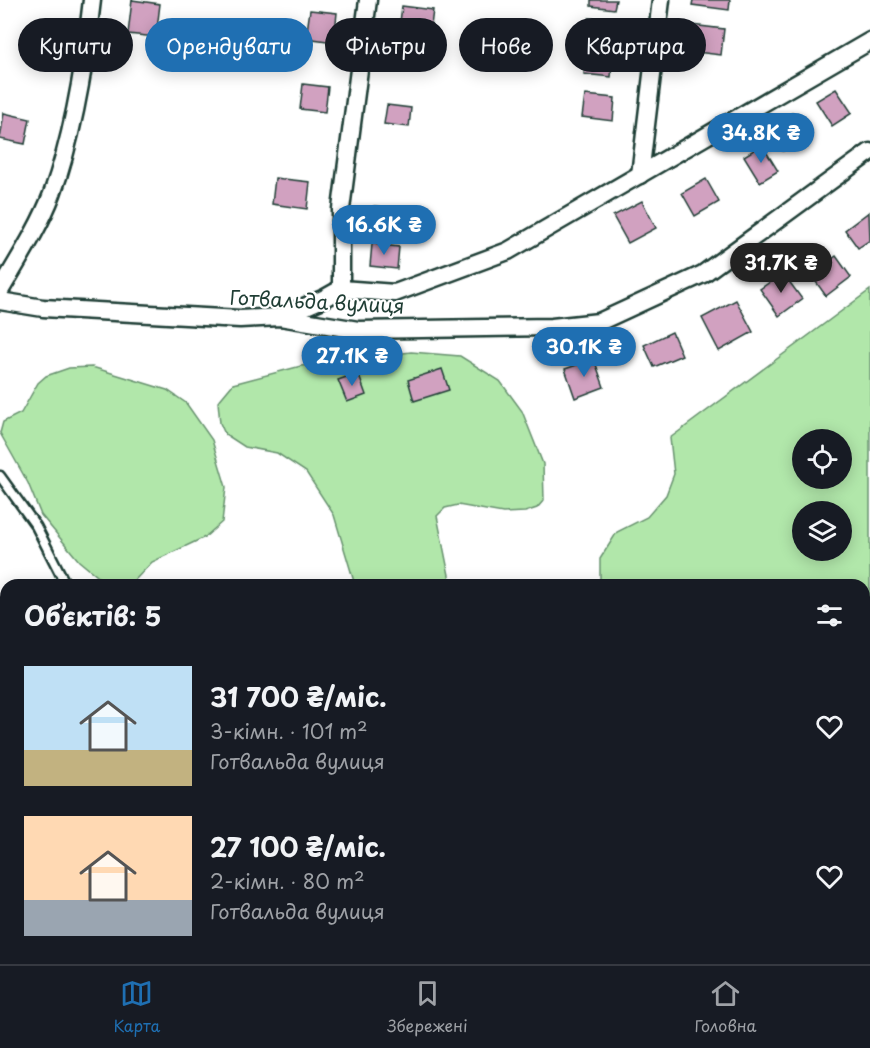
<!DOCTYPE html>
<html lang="uk">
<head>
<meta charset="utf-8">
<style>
	body { margin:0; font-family:"Playpen Sans",sans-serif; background:#20242c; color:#f1f3f6; height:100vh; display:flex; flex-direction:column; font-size:22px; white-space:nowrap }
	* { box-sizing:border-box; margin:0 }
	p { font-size:20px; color:#9ea1a6 }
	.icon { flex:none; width:33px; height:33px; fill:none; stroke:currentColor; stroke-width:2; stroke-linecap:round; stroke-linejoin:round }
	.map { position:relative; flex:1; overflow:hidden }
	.panel { position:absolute; left:0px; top:579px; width:870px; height:386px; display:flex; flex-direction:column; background:#171b24; border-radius:18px 18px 0 0; box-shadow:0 3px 15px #0003 }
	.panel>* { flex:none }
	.hud { position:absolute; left:18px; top:18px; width:834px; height:54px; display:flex; gap:12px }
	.buttons { position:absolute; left:792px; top:429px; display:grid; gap:12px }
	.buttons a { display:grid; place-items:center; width:60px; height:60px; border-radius:50%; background:#171b24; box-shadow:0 3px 15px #0003; font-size:30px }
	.price { position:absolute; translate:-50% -51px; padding:0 14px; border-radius:21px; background:#1f6fb2; color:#fff; font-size:20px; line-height:39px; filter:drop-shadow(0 2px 3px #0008) }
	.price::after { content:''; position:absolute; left:50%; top:36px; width:18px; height:14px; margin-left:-9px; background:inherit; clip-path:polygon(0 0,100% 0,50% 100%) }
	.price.active { background:#222; color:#fff }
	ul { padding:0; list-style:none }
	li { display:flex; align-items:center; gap:18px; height:150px; padding:0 24px }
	li span { display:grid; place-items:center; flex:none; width:168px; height:120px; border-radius:0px; color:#555 }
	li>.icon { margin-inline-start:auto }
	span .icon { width:72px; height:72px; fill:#fffc; stroke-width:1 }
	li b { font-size:26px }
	h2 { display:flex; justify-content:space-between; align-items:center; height:72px; padding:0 24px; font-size:26px }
	.chip { padding:0 21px; border-radius:27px; background:#171b24; box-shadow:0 3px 15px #0003; font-size:21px; line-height:54px }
	.chip.active { background:#1f6fb2; color:#fff }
	.tabs { display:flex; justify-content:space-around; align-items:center; height:84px; border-top:2px solid #363941; background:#171b24; font-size:16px; color:#9ea1a6 }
	.tabs a { display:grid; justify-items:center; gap:3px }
	.tabs .active { color:#1f6fb2 }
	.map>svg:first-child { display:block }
	.green { fill:#b1e7aa; stroke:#68926f; stroke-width:1.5; fill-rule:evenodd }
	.building { fill:#d1a1c0; stroke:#1f3d34; stroke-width:1.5 }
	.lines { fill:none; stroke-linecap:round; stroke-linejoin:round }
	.lane-casing { stroke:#1f3d34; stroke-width:13 }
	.street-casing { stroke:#1f3d34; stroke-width:21 }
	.lane { stroke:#fff; stroke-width:8 }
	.street { stroke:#fff; stroke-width:16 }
	.labels { text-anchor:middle; stroke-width:4.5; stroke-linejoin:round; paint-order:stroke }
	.street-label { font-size:20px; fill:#1f3d34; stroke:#fff }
</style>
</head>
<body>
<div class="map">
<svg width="870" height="964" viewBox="0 0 870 964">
	<rect width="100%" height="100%" fill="#fff"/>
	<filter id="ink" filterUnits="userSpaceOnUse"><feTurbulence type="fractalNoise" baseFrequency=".0167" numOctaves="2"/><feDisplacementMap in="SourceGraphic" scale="12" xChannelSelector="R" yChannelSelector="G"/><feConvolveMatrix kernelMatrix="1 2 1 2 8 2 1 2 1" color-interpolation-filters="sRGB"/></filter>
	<g filter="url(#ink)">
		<!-- green -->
		<g class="green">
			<path d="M870,290v331l-6,5v-41h-264v-26l17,-27 30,-15 19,-22 8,-21 -4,-36zM802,440h40v38h-40zM802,512h40v38h-40z"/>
			<path d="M411,352l49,4 40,25 22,30 21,53 1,36 -7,8 -12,4 -22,1 -45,-8 -13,3 -8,8 14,69h-96l-21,-70 -28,-43 -29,-19 -32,-6 -20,-13 -5,-11 -2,-21 15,-18 68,-18z"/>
			<path d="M92,367l75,23 19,13 26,37 14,47 -4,35 -17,15 -53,25 -16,17 -10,6h-18l-29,-24 -38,-46 -13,-32 -28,-50 3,-11 18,-9 17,-30 8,-7 23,-8z"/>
			<path d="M0,817l6,7v134l16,1 -11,5h-11z"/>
		</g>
		<!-- building -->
		<g class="building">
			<path d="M132,0l28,4 -4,33 -28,-3z"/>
			<path d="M591,0h25l-2,9 -23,-3z"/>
			<path d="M693,0h37l-1,10 -37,-5z"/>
			<path d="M402,6l31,4 -3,24 -31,-4z"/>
			<path d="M310,10l27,3 -3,29 -28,-4z"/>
			<path d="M589,18l29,3 -3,23 -29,-4z"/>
			<path d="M691,25l33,4 -3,26 -33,-4z"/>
			<path d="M586,52l27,3 -2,22 -27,-3z"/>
			<path d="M303,84l25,3 -3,25 -25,-3z"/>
			<path d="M836,89l16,24 -20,13 -16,-25z"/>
			<path d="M585,95l30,3 -2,23 -31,-4z"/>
			<path d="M387,105l24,3 -2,19 -25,-3z"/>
			<path d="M4,113l26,6 -5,25 -25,-5z"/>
			<path d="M792,113l14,23 -23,15 -15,-23z"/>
			<path d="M762,145l16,26 -18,11 -16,-26z"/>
			<path d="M275,178l35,4 -3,27 -35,-5z"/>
			<path d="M706,179l13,23 -24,14 -13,-23z"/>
			<path d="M642,201l14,27 -28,15 -15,-27z"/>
			<path d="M374,206l29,3 -3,30 -30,-4z"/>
			<path d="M869,212l1,28 -12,8 -13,-18z"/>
			<path d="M372,244l27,3 -2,22 -27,-3z"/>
			<path d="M836,256l15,21 -25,19 -15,-21z"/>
			<path d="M783,273l19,26 -23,17 -19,-27z"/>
			<path d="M736,300l17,32 -34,19 -17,-33z"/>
			<path d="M672,332l10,23 -28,12 -10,-22z"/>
			<path d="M594,359l10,28 -29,11 -10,-29z"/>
			<path d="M442,369l7,21 -35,11 -6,-21z"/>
			<path d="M358,373l8,22 -19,7 -9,-22z"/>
			<path d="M745,958h21l1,6h-21z"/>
		</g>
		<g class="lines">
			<defs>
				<g id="lane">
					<path d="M0,476l36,50 30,59"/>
					<path d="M613,958l2,6"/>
					<path d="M787,958l2,6"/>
				</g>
				<g id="street">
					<path d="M640,175l21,-175"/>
					<path d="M341,289l54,4 113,-42 362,-210"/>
					<path d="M0,291c18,-31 39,-63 52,-97 22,-60 33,-131 40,-194"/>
					<path d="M0,301l43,7 197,11 40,-2 78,13 194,-3 47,-5 104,-48 167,-122"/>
					<path d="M281,317l44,-19 16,-9v-80l27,-209"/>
					<path d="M864,937l6,-8"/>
					<path d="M843,964l4,-6"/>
				</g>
			</defs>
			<!-- lane casing -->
			<use href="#lane" class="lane-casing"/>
			<!-- street casing -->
			<use href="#street" class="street-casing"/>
			<!-- lane -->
			<use href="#lane" class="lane"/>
			<!-- street -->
			<use href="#street" class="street"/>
		</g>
	</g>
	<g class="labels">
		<!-- street labels -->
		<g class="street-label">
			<text transform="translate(317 302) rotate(3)" y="7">Готвальда вулиця</text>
		</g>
	</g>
</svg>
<div class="buttons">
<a><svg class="icon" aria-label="locate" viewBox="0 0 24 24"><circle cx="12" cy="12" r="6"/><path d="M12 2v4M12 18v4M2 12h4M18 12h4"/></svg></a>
<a><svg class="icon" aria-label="layers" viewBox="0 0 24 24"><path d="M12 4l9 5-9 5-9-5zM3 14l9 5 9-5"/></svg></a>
</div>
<b class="price" style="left:761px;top:164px">34.8K ₴</b>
<b class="price" style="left:384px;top:256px">16.6K ₴</b>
<b class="price active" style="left:781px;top:294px">31.7K ₴</b>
<b class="price" style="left:584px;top:378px">30.1K ₴</b>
<b class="price" style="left:352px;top:387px">27.1K ₴</b>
<div class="hud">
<a class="chip">Купити</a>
<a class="chip active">Орендувати</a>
<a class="chip">Фільтри</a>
<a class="chip">Нове</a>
<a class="chip">Квартира</a>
</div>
<section class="panel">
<h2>Об’єктів: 5<svg class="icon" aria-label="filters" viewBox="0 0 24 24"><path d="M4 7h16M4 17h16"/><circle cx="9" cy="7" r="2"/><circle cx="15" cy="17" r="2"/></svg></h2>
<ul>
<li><span style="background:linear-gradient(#bfe0f5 70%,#c2b280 0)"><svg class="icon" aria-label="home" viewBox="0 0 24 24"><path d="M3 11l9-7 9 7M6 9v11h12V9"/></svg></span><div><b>31 700 ₴/міс.</b><p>3-кімн. · 101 m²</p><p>Готвальда вулиця</p></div><svg class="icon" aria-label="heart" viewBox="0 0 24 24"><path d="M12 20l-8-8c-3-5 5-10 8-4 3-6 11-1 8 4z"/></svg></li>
<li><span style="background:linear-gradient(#ffd9b3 70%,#9aa5b1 0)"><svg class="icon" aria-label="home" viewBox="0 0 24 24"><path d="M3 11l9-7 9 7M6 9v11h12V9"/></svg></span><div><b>27 100 ₴/міс.</b><p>2-кімн. · 80 m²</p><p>Готвальда вулиця</p></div><svg class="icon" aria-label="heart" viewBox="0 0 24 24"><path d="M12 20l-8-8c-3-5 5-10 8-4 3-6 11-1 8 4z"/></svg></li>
</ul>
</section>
</div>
<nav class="tabs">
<a class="active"><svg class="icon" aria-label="map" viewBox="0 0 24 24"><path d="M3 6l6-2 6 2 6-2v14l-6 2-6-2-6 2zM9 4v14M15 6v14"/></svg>Карта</a>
<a><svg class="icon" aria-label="saved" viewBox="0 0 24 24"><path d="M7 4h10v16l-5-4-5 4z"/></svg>Збережені</a>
<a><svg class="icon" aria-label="home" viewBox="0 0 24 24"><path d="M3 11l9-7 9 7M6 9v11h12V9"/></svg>Головна</a>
</nav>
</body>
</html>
